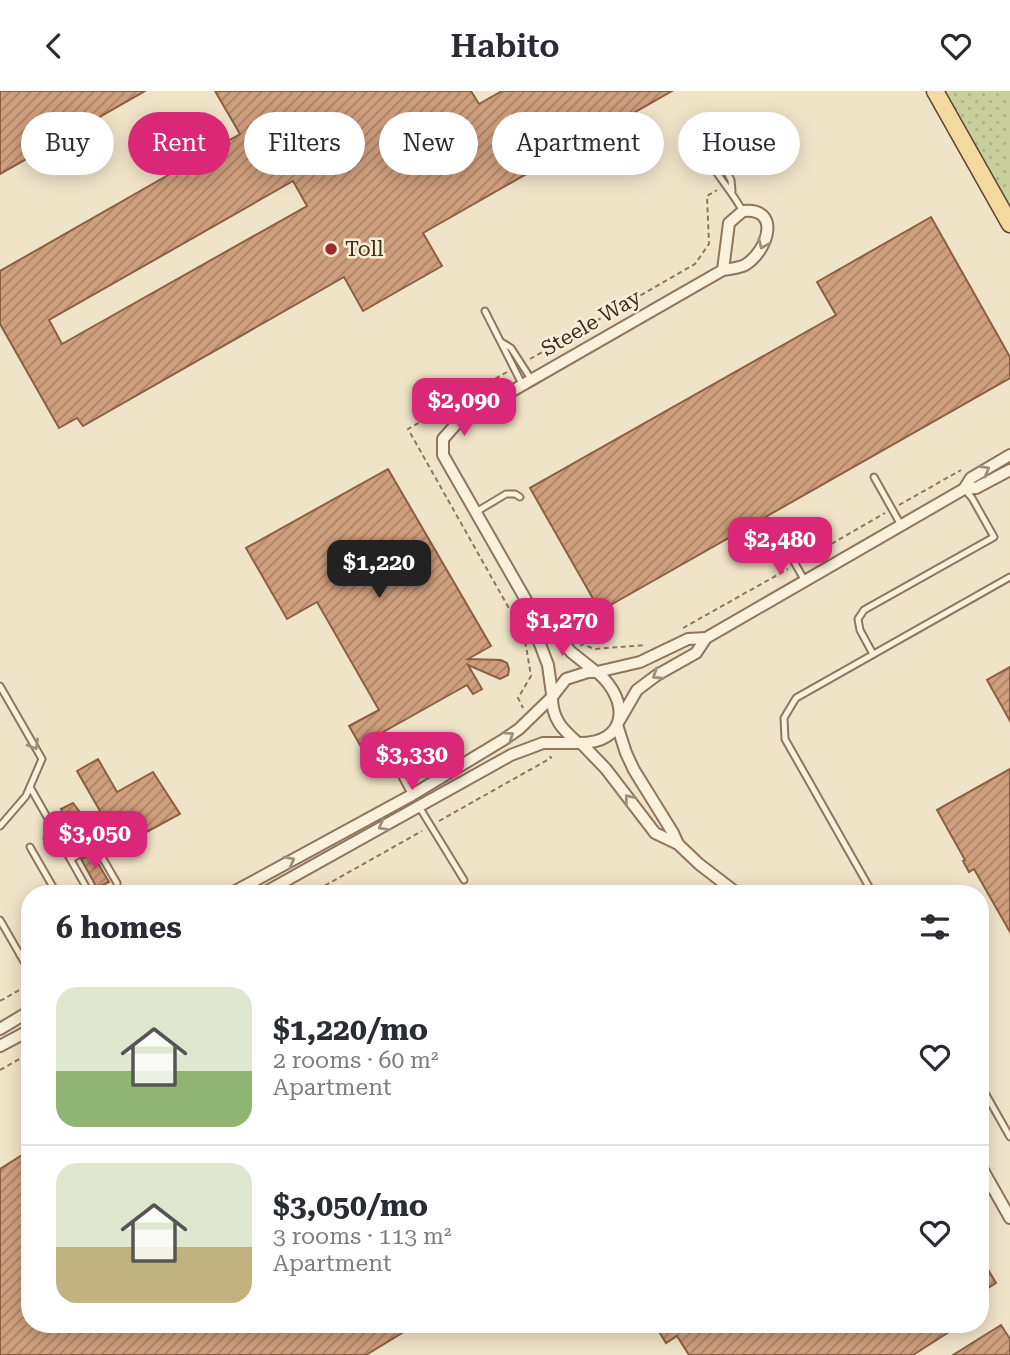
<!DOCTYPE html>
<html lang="en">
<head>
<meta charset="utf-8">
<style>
	body { margin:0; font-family:"Roboto Serif",serif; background:#f2f2f3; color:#2b2b33; height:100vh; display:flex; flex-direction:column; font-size:26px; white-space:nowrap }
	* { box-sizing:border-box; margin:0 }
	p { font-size:23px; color:#7c7c81 }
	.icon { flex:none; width:38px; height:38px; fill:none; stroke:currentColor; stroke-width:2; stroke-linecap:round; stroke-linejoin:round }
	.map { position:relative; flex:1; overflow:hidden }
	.side { position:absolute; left:21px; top:794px; width:968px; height:448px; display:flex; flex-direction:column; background:#fff; border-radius:28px; box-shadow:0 4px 18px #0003 }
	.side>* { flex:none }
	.top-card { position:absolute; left:21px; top:21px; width:970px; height:63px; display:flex; gap:14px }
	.price { position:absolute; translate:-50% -60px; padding:0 16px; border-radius:14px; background:#db2777; color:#fff; font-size:23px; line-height:46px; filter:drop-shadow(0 2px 4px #0008) }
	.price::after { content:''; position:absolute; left:50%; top:42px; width:21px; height:16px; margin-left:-10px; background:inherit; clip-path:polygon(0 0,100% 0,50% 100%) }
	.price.active { background:#222; color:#fff }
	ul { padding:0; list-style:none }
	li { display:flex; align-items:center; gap:21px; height:175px; padding:0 35px }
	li+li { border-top:2px solid #e1e1e2 }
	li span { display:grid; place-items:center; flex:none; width:196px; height:140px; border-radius:21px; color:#555 }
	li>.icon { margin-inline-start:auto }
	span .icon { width:84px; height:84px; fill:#fffc; stroke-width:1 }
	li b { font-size:30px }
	h2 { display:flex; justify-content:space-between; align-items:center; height:84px; padding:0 35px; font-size:30px }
	.tag { padding:0 24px; border-radius:32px; background:#fff; box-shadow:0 4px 18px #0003; font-size:24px; line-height:63px }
	.tag.active { background:#db2777; color:#fff }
	header { display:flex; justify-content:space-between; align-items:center; height:91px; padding:0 35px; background:#fff; font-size:32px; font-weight:600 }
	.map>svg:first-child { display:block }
	.grass { fill:url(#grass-dots) }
	.building { fill:url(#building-hatch); stroke:#8d5f41; stroke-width:2; fill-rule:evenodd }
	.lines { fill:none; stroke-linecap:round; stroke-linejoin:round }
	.service-casing { stroke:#8d765c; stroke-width:9 }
	.minor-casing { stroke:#8d765c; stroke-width:14 }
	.primary-casing { stroke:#5b4430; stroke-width:19 }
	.path { stroke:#8d765c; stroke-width:2; stroke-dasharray:5 3.5; stroke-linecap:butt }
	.service { stroke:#faf1dc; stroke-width:5 }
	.minor { stroke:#faf1dc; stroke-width:10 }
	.primary { stroke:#f3d9a0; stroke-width:16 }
	.oneway { stroke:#9c907e }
	.poi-dot { fill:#9e2a2b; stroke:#f7eed8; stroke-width:2.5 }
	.labels { text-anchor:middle; stroke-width:5; stroke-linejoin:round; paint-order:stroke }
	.poi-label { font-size:21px; fill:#3d2e20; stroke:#f7eed8; text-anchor:start }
	.street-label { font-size:21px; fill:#3d2e20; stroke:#f7eed8 }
</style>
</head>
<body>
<header><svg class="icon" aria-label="back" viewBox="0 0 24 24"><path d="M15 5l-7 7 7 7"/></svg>Habito<svg class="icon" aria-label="heart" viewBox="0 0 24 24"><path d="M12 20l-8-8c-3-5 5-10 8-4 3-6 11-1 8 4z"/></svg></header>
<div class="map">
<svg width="1010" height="1264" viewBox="0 0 1010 1264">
	<defs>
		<pattern id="grass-dots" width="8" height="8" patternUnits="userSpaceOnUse" patternTransform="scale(1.75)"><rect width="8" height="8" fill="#c9cf9b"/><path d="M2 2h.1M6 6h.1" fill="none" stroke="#aeb285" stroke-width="1.8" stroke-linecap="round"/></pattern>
		<pattern id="building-hatch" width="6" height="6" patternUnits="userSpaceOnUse" patternTransform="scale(1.75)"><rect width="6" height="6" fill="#cf9f7d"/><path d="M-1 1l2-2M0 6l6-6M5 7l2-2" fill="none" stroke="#a98266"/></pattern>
	</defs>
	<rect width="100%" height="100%" fill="#f0e4c8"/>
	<!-- grass -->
	<path class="grass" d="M942,0h68v120z"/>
	<!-- building -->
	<g class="building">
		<path d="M0,0h145l-145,83z"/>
		<path d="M215,0h256l8,13 23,-13h170l-249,142 19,33 -79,45 -19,-34 -261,149 -6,-8 -18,10 -59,-104v-53l240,-137zM293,90l14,25 -245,138 -13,-24z"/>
		<path d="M931,126l79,140v21l-410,233 -70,-123 306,-173 -19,-33z"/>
		<path d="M388,378l103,177 -23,13 33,1 6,3 2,6 -1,6 -8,4 -32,-14 14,24 -9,5 -6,-9 -107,60 -11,-19 30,-16 -62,-108 -30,17 -41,-71z"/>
		<path d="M1010,576v54l-23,-41z"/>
		<path d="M98,668l19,33 36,-20 27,42 -39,21 -26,2 -38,-66z"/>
		<path d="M1010,678v163l-36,-63 -5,3 -6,-11 2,-1 -28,-50z"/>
		<path d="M73,712l15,20 1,6 -4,11h-13l-7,-9 2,-10 -6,-12z"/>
		<path d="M92,762l17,29 -12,6 -16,-29z"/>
		<path d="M30,1059v175h385l-49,30h-366v-186z"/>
		<path d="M980,1165l16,27 -11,7 -5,-8z"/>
		<path d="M655,1234h290l4,7 -36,23h-224l-12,-19 -11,7z"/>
		<path d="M1001,1234l9,14v16h-57z"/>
	</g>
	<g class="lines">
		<defs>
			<g id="service">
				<path d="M723,74l8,15 1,11"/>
				<path d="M715,79c9,14 19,25 27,40"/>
				<path d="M485,220l37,73"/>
				<path d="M503,252l8,5 20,31"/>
				<path d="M874,386l27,48"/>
				<path d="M476,421l30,-18h9l5,3"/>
				<path d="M777,441l28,49"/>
				<path d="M588,524l9,15 6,1 5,-3"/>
				<path d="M873,563l-13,-24 -2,-11 6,-9 130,-73 -22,-39 -6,-7"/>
				<path d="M0,595l42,73 -16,37 -26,30"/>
				<path d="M388,660l25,46"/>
				<path d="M30,696l25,44 -2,5"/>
				<path d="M418,714l46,75"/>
				<path d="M47,747l6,-2 6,3 31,55"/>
				<path d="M30,756l27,47"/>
				<path d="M71,768l24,-14 22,38v5l-5,6"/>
				<path d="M873,803l-88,-155 -1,-21 12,-20 214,-121"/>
				<path d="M0,829l30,52"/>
				<path d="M20,864l10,-5"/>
				<path d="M980,993l30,53"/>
			</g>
			<g id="minor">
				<path d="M964,398l12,-1 34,-18"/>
				<path d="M538,530l-3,10 13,34 4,29"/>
				<path d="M588,581h9c34,29 31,72 -19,71 -16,-14 -26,-24 -26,-46l14,-18z"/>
				<path d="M596,581l-25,-20 -19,-24 -14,-7 -95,-166v-16l15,-17 265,-152c8,-1 16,-2 22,-5 24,-15 36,-58 -2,-54l-14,12 -6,47"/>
				<path d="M597,581l43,-10 48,-23 18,-1"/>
				<path d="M619,630l18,-31 20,-15 39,-22 10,-15 258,-149 7,-11 39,-23"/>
				<path d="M617,634l9,28 8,17 39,63 5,11"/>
				<path d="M581,652l25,26 49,64 23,11 21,20 39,30"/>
				<path d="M230,803l182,-99 91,-55 16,-11 33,-32"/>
				<path d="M262,803l249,-139 32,-12h35"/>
				<path d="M0,938l30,-18"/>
				<path d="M0,955l30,-16"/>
				<path d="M980,1074l30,53"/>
			</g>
			<path id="primary" d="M935,0l75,133"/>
		</defs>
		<!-- service casing -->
		<use href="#service" class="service-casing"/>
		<!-- minor casing -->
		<use href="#minor" class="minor-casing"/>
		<!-- primary casing -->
		<use href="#primary" class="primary-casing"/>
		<!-- path -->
		<g class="path">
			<path d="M530,268l165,-95 14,-20 -2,-48 10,-6"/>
			<path d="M507,281l-99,57 107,190 11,27 5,30 -13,22 5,10"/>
			<path d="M899,414l62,-35"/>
			<path d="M802,470l83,-48"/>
			<path d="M683,537l105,-59"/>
			<path d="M580,555l3,-2 11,5 52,-4"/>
			<path d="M439,730l112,-63 -1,-2"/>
			<path d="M310,803l112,-63"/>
			<path d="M0,910l30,-17"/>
			<path d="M0,979l30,-17"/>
		</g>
		<!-- service -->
		<use href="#service" class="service"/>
		<!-- minor -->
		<use href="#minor" class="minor"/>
		<!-- primary -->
		<use href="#primary" class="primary"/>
	</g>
	<!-- one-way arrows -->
	<defs><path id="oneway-chevron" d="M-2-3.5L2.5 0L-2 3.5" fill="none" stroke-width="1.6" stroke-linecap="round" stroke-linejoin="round" transform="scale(1.75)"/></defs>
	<g class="oneway">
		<use href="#oneway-chevron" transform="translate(763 153) rotate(114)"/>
		<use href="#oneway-chevron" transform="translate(985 379) rotate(-30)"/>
		<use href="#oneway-chevron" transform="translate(657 584) rotate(147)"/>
		<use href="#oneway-chevron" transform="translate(509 645) rotate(-34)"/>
		<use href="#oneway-chevron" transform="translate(34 654) rotate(60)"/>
		<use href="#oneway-chevron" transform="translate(629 708) rotate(-128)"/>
		<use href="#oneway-chevron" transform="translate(383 735) rotate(151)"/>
		<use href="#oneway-chevron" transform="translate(290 770) rotate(-28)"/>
	</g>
	<!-- markers -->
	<circle class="poi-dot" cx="331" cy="158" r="7"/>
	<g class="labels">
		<!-- poi labels -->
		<g class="poi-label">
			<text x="345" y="165">Toll</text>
		</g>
		<!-- street labels -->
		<g class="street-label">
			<text transform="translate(591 232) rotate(-30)" y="7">Steele Way</text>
		</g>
	</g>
</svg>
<b class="price" style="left:464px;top:347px">$2,090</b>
<b class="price" style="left:780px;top:486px">$2,480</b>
<b class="price active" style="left:379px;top:509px">$1,220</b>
<b class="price" style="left:562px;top:567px">$1,270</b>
<b class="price" style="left:412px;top:701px">$3,330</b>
<b class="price" style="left:95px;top:780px">$3,050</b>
<div class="top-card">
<a class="tag">Buy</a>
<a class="tag active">Rent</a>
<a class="tag">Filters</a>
<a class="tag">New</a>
<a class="tag">Apartment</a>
<a class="tag">House</a>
</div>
<section class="side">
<h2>6 homes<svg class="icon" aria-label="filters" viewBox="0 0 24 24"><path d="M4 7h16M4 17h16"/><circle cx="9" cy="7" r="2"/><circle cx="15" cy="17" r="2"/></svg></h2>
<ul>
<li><span style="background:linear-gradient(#dfe7d0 60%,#8fb573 0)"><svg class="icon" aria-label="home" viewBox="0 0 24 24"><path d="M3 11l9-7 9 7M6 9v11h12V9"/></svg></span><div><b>$1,220/mo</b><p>2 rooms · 60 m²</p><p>Apartment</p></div><svg class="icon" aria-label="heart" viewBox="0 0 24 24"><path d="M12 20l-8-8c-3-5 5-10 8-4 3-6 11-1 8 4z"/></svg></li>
<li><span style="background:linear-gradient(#dfe7d0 60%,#c2b280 0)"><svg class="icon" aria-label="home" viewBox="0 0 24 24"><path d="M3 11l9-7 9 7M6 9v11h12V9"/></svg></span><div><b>$3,050/mo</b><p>3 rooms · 113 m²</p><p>Apartment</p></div><svg class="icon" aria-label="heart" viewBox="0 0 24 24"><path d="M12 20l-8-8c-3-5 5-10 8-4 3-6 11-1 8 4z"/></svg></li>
</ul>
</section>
</div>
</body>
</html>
